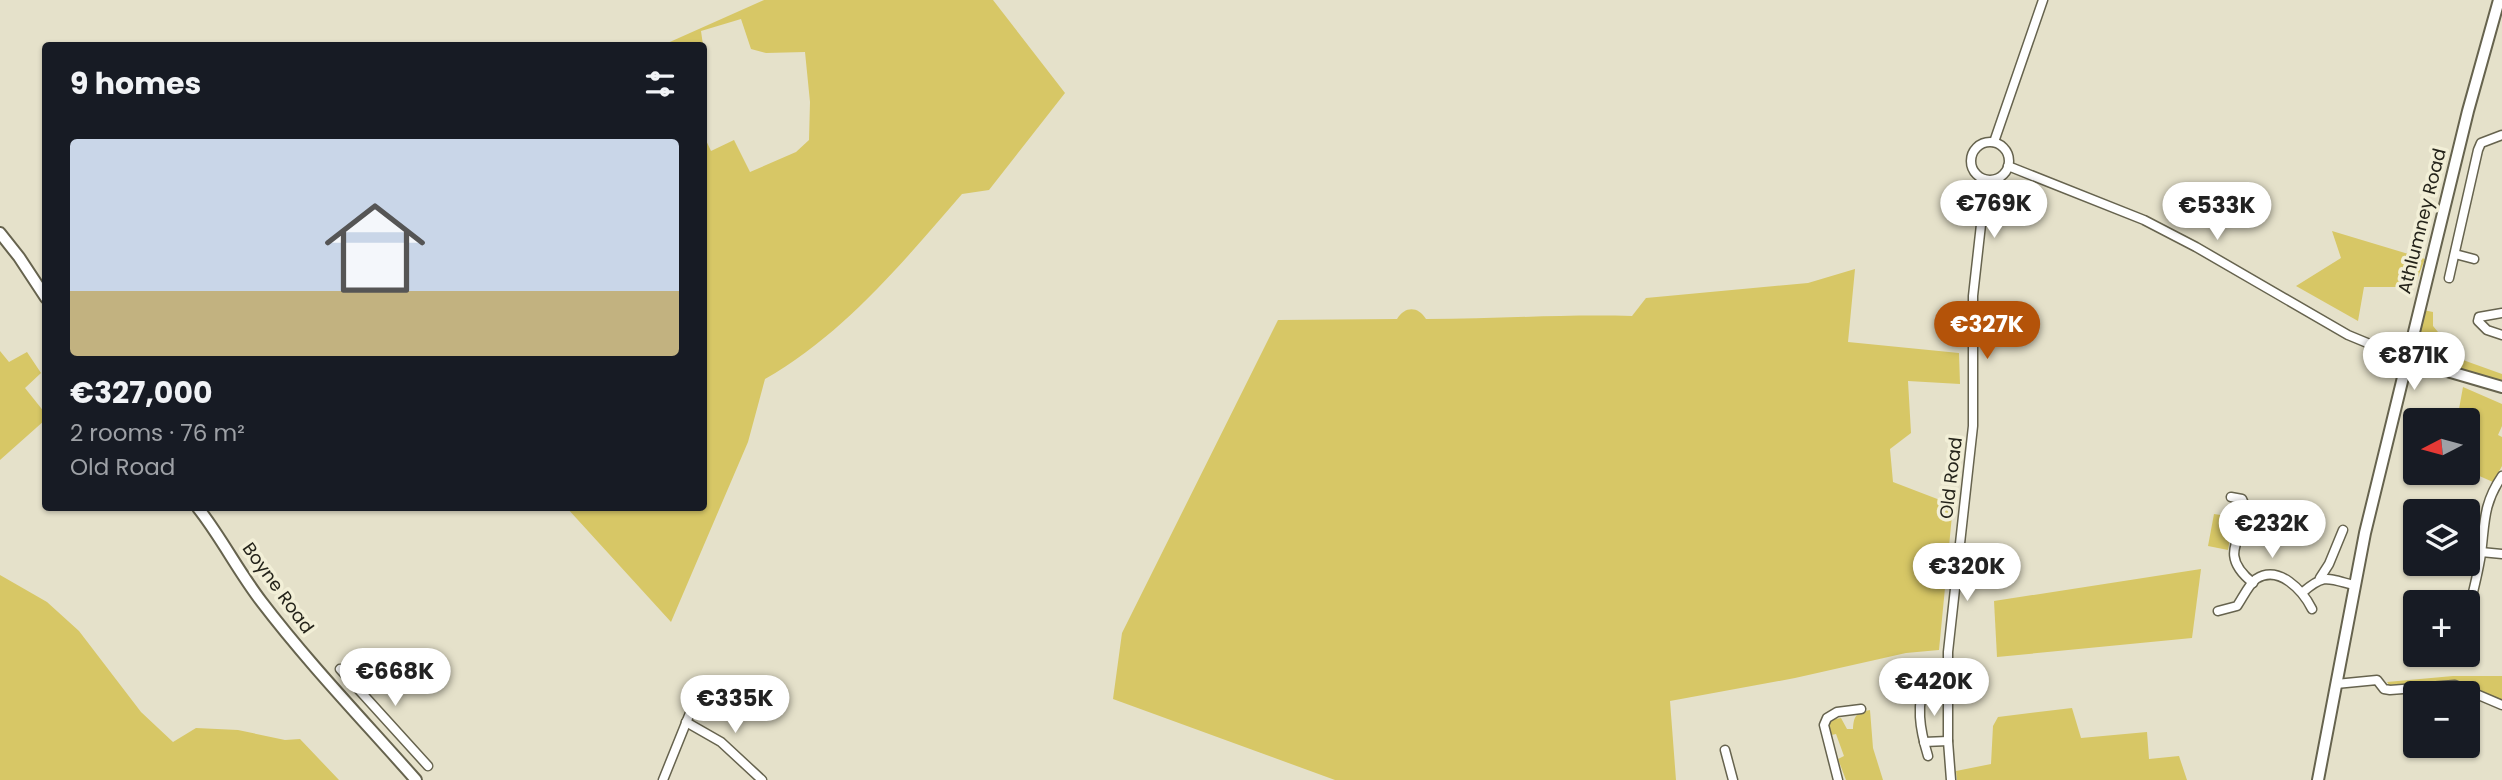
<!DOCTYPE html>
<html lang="en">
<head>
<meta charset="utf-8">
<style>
	body { margin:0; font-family:Poppins,sans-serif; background:#242831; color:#f1f3f6; height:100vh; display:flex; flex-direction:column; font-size:26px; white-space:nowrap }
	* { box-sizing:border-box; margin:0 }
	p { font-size:23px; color:#9ea1a6 }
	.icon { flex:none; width:38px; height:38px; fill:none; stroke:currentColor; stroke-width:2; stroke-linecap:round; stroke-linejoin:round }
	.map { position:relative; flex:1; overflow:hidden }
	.drawer { position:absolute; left:42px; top:42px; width:665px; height:469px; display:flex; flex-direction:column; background:#171b24; border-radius:7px; box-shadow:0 2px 5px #0004 }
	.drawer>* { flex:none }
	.needle { width:46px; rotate:264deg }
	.fabs { position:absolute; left:2403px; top:408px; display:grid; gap:14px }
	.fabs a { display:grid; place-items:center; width:77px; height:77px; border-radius:7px; background:#171b24; box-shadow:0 2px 5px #0004; font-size:35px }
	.price { position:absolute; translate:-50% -60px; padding:0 16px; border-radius:24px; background:#fff; color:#222; font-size:23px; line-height:46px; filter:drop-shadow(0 2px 4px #0008) }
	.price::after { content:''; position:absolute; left:50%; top:42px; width:21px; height:16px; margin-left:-10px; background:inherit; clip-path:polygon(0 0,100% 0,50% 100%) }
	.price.on { background:#b45309; color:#fff }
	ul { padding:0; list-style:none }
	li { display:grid; align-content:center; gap:14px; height:371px; padding:0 28px }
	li+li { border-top:2px solid #363941 }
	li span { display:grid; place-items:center; height:217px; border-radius:7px; color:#555 }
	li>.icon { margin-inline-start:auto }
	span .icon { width:126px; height:126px; fill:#fffc; stroke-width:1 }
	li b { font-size:30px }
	h2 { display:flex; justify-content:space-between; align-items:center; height:84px; padding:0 28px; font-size:30px }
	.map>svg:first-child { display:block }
	.green { fill:#d7c766 }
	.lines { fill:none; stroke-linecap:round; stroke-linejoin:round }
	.street-casing { stroke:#66634e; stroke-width:11 }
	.secondary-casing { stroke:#66634e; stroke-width:14 }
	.street { stroke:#fff; stroke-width:8 }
	.secondary { stroke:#fff; stroke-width:10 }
	.labels { text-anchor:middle; stroke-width:7; stroke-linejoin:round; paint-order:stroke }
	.street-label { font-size:18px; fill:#24231a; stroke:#f2efd7 }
</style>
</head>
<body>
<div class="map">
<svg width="2502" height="780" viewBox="0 0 2502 780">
	<rect width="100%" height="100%" fill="#e5e1ca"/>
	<!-- green -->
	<g class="green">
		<path d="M764,0h229l72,93 -76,97 -27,4c-59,68 -118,140 -197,185l-17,63 -77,180 -104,-114h137v-372l7,15 23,-11 16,32 46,-20 13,-12 1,-38 -5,-50 -39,1 -15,-4 -10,-30 -40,12 2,14h-40z"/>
		<path d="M2332,231l93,28 -11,28h-50l-6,34 -62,-35 45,-28z"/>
		<path d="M1855,269l-7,73 111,11 1,31 -52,-3 3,52 -21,16 3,33 60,23 -14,145 -33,3 -111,25 -125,23 6,79h-341l-222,-81 9,-66 156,-313 119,-1c8,-13 21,-13 29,0 69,0 137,-5 206,-3l14,-18 162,-15z"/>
		<path d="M2423,310l10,2v14l10,12 6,17 53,19v8c-34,-12 -69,-15 -83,-52z"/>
		<path d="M0,351l9,11 18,-10 14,21 -16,15 20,25v7l-45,40z"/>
		<path d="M2463,387l39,17v22l-4,9 4,2v29l-9,16 -25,-11v-51h-11z"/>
		<path d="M2214,514l20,3 -6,33 -20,-4z"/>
		<path d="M2201,569l-9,69 -195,19 -3,-56z"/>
		<path d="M0,575l47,27 32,29 62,81 32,30 23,-14 42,2 47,10 15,-1 39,41h-339z"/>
		<path d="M2453,676h49v25l-45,-21 -68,5 -2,-3z"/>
		<path d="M2072,708l9,30 66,-6 2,27 30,-3 8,24h-230l-1,-9 35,-7 2,-38 5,-9z"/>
		<path d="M1870,710l3,38 10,32h-37l-8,-21 6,-3 -8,-22 -9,2 2,-16 12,-2 6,11h6c1,-14 3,-16 17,-19z"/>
	</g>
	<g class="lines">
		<defs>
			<g id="street">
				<circle cx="1990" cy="161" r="19"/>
				<path d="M1994,142l49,-142"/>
				<path d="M2008,166l136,54 52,27 152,88 58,24"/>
				<path d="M2455,254l19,5"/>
				<path d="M2449,278l29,-128 3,-7 21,-8"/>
				<path d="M2502,313l-23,4 -1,4 9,9 15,5"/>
				<path d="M2231,497l11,2c18,32 -34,48 11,84"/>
				<path d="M2481,552l21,2"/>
				<path d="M2320,578l9,-14 14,-34"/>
				<path d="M2303,592c21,-18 24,-14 50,-7"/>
				<path d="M2218,611l19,-5c5,-7 12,-22 19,-27 23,-15 47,12 56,30"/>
				<path d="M2468,612c5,-19 10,-39 13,-58 4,-32 2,-50 21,-78"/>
				<path d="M340,669l88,97"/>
				<path d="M1927,678c-12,26 -7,52 1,78"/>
				<path d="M2336,684l41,-4 7,9 6,1 65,-5 47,20"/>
				<path d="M686,722l35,20 41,38"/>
				<path d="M1924,742l24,-1"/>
				<path d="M1725,750l8,30"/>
				<path d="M663,780l27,-67"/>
				<path d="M1838,780l-14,-55 3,-7 10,-6 24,-3"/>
				<path d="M1951,780l-3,-39v-89l25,-226v-130l13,-116"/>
			</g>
			<g id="secondary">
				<path d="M0,233l19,24 27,41"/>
				<path d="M2406,359l96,28"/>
				<path d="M198,508c23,29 40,63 63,93 48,63 103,120 155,179"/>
				<path d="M2318,780l47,-247 103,-422 31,-111"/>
			</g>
		</defs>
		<!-- street casing -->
		<use href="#street" class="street-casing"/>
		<!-- secondary casing -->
		<use href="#secondary" class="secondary-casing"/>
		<!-- street -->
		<use href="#street" class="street"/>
		<!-- secondary -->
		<use href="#secondary" class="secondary"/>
	</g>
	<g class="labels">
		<!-- street labels -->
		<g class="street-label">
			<text transform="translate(2422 221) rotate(-76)" y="6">Athlumney Road</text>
			<text transform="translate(1951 478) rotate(-83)" y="6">Old Road</text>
			<text transform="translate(278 588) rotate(54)" y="6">Boyne Road</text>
		</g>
	</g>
</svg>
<div class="fabs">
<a><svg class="needle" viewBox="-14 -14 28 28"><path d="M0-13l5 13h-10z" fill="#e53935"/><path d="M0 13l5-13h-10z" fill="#9ea1a6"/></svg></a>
<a><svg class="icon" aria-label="layers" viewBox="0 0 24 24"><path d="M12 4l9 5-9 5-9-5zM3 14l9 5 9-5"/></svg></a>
<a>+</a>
<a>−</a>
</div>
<b class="price" style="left:1994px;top:240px">€769K</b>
<b class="price" style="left:2217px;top:242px">€533K</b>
<b class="price on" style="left:1987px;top:361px">€327K</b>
<b class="price" style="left:2414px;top:392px">€871K</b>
<b class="price" style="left:2272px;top:560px">€232K</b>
<b class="price" style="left:1967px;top:603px">€320K</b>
<b class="price" style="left:395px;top:708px">€668K</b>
<b class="price" style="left:1934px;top:718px">€420K</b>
<b class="price" style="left:735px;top:735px">€335K</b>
<section class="drawer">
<h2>9 homes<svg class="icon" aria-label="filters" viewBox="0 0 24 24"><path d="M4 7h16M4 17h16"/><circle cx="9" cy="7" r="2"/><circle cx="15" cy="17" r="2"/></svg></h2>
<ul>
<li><span style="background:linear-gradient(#c9d6e8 70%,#c2b280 0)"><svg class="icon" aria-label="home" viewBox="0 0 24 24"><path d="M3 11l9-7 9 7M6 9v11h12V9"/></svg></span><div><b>€327,000</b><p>2 rooms · 76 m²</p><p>Old Road</p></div></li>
</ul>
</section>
</div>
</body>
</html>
